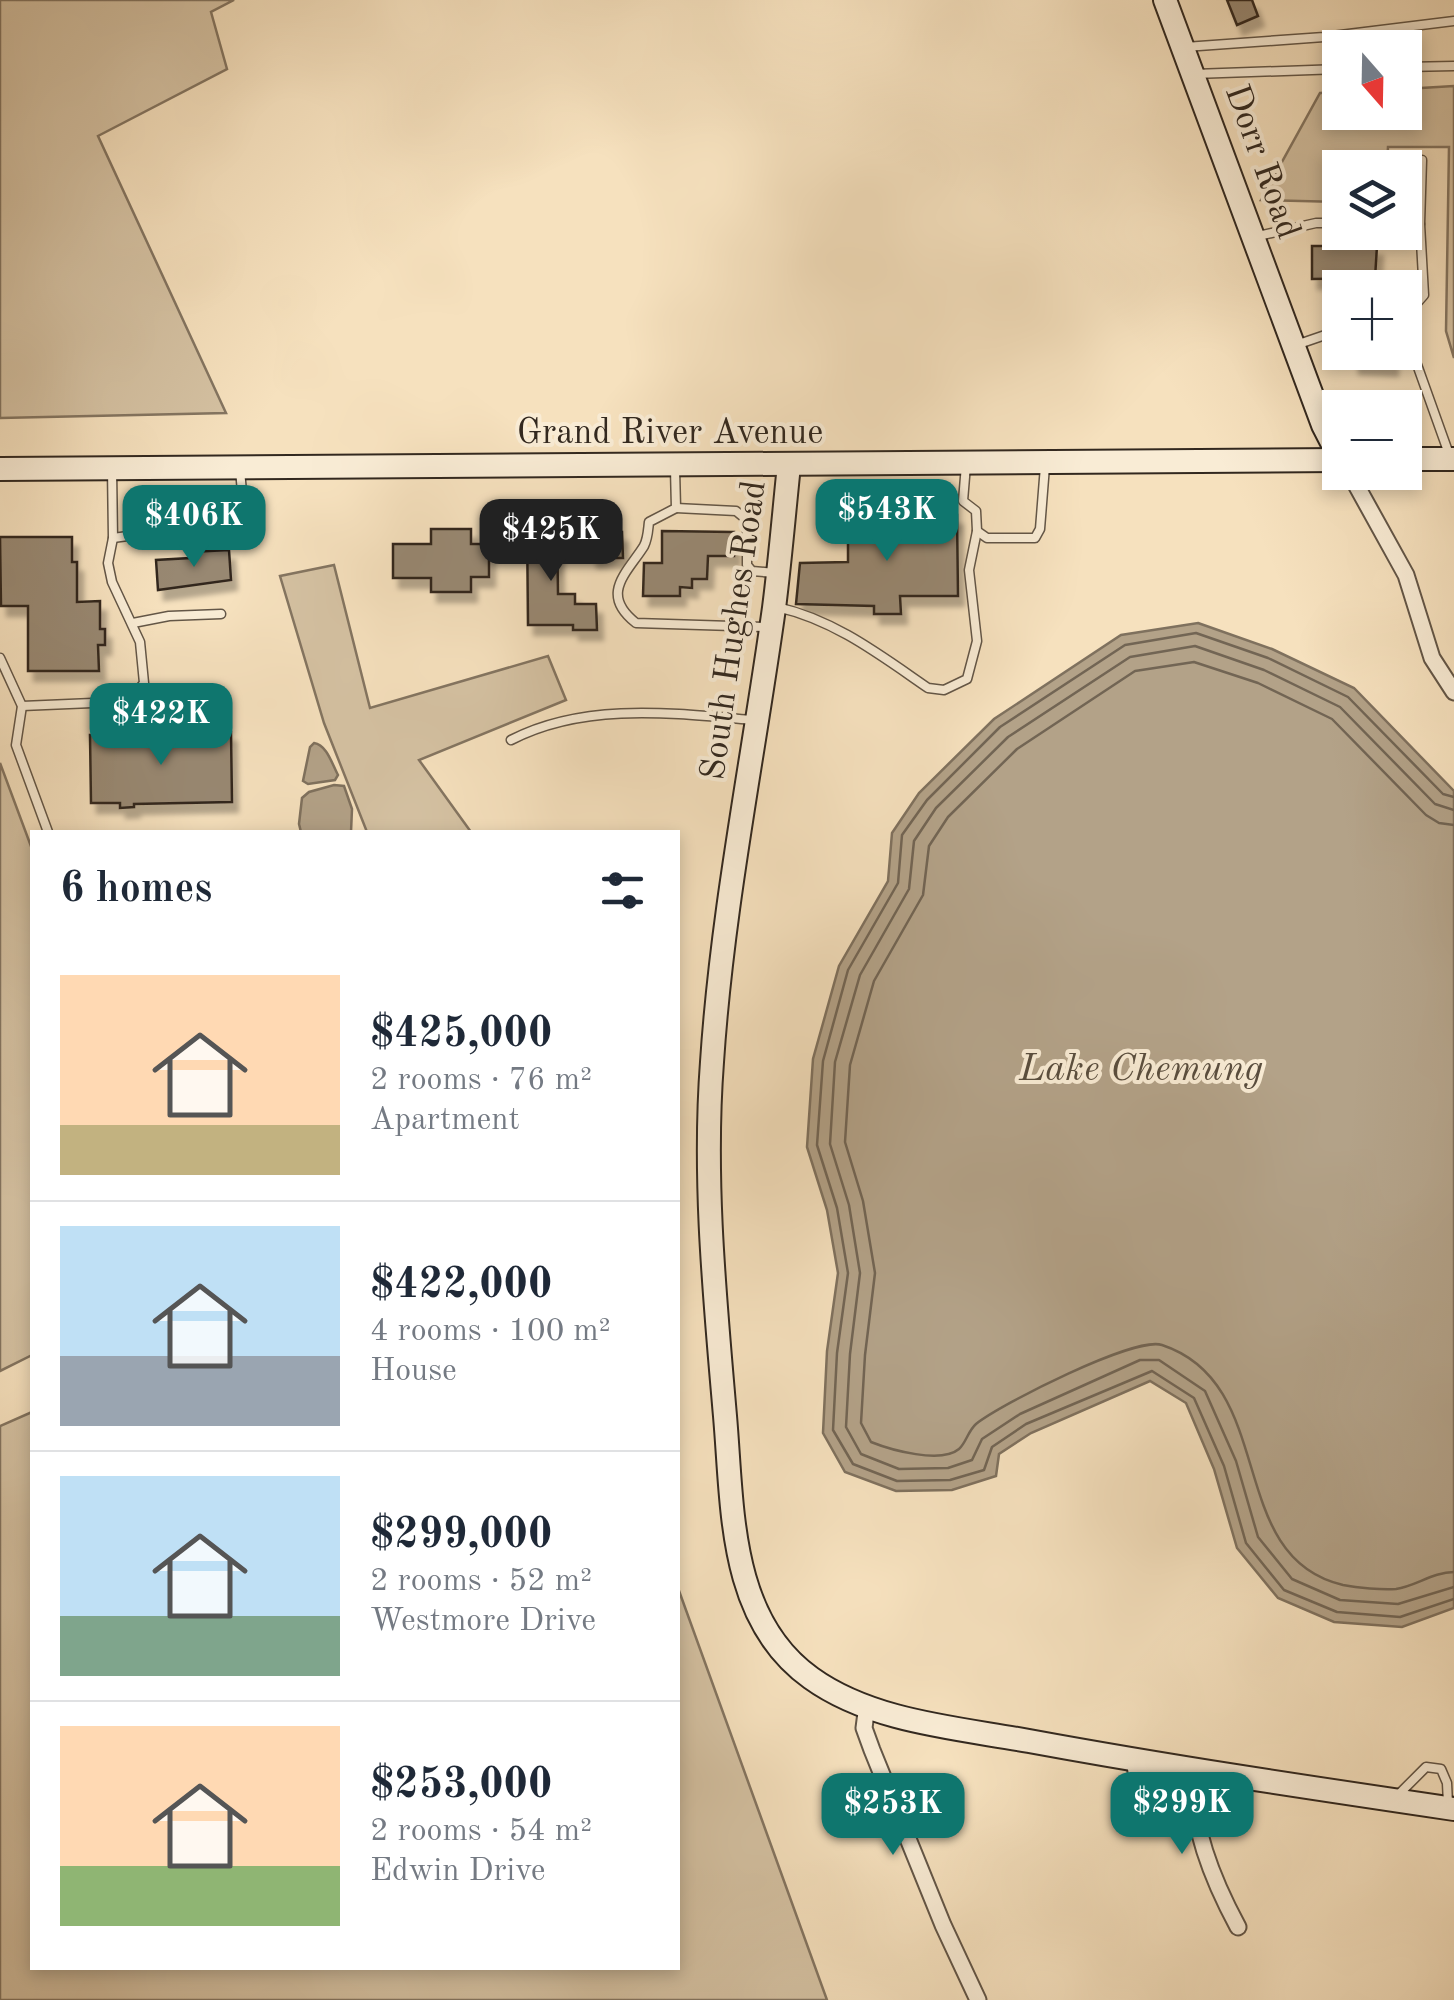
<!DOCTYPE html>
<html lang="en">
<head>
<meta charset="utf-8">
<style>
	body { margin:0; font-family:"Old Standard TT",serif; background:#f2f2f3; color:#1f2937; height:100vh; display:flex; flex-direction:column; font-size:38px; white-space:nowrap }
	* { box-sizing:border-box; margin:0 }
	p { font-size:32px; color:#747a83 }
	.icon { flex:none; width:55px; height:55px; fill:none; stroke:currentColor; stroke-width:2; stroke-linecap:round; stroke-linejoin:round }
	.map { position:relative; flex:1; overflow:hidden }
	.drawer { position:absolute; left:30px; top:830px; width:650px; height:1140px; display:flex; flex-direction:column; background:#fff; border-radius:0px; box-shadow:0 5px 15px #0003 }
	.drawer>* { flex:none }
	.needle { width:65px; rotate:160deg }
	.fabs { position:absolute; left:1322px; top:30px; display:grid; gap:20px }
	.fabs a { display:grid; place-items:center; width:100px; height:100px; border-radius:0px; background:#fff; box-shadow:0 5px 15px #0003; font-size:50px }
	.price { position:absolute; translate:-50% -85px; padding:0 22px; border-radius:20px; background:#0f766e; color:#fff; font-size:32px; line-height:65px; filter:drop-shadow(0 2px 5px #0008) }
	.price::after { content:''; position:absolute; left:50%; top:60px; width:30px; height:22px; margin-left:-15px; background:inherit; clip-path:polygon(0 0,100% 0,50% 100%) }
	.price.active { background:#222; color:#fff }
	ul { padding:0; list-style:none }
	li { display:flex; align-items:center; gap:30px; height:250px; padding:0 30px }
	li+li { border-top:2px solid #e0e1e3 }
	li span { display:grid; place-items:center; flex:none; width:280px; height:200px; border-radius:0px; color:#555 }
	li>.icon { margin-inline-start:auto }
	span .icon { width:120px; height:120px; fill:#fffc; stroke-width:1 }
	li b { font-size:42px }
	h2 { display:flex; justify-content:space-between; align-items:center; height:120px; padding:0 30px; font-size:42px }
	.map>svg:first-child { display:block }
	.green { fill:#d5c2a3; stroke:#847561; stroke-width:2.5 }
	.water { fill:#b3a288; stroke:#7f715e; stroke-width:2.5 }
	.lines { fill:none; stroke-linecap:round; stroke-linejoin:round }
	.shore { stroke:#726554; stroke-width:2.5 }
	.building { fill:#988872; stroke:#32281f; stroke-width:2.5; filter:url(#shadow) }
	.lane-casing { stroke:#635647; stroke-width:11 }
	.street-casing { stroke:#635647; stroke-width:19 }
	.secondary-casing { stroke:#32281f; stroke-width:26 }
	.lane { stroke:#f9ecd5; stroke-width:8 }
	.street { stroke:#f9ecd5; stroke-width:15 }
	.secondary { stroke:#f9ecd5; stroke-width:22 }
	.labels { text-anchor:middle; stroke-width:8; stroke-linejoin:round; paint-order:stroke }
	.street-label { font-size:35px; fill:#32281f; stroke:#f9ecd5 }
	.water-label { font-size:38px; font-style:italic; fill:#594d3e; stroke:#f9ecd5 }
</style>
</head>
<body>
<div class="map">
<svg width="1454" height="2000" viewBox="0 0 1454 2000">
	<defs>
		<filter id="shadow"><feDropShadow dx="6" dy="10" stdDeviation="2.5" flood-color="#0004"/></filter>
	</defs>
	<rect width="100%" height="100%" fill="#f6e1be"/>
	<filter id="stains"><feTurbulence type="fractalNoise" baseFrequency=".002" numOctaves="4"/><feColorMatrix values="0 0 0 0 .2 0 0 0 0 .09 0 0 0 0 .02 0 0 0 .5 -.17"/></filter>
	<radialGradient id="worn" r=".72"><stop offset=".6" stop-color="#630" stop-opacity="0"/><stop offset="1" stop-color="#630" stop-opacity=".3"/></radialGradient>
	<!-- green -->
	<g class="green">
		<path d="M0,0h234l-23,12 16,57 -129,67 128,277 -226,5z"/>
		<path d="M1454,86v272l-8,-27 3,-184h-61l-1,20 -47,1v34l-79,-2 59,-107 20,-1v20h65v-23z"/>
		<path d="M334,565l36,143 178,-52 18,44 -147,60 52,72h-104l-43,-109 -44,-147z"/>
		<path d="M0,763l32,86v506l-32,16z"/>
		<path d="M32,1412v556h646v-380l149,412h-827v-574z"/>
	</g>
	<!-- water -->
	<g class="water">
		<path d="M1198,623l74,26 82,39 100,103v817l-52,19 -68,-5 -56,-24 -41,-50 -23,-79 -28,-66 -36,-22 -119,52 -32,21 -3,22 -44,14 -56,1 -51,-19 -22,-39 4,-82 11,-78 -11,-63 -20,-63 6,-88 26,-93 49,-85 4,-48 27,-40 75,-74 127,-84z"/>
		<path d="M314,743c13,2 18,21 24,32l-3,5 -27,4 -5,-3 7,-34z"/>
		<path d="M334,785l10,1 8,23 -1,23h-50l-2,-8 3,-26 7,-6z"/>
	</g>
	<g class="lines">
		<!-- shore -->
		<g class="shore">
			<path d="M1454,797l-11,-3 -95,-97 -80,-39 -72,-25 -71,12 -125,82 -73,73 -25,35 -4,48 -50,87 -25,91 -6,84 20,63 11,65 -11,80 -4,77 20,34 44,17 53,-1 34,-10 8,-23 34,-23 126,-53 42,27 30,68 22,77 38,47 53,22 63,5 54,-18"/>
			<path d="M1454,810l-19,-6 -95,-97 -76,-37 -69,-24 -65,11 -122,80 -72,71 -22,33 -5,48 -49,86 -25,87 -5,82 19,61 11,68 -10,81 -4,73 15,27 38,15 49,-1 24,-8 10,-21 38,-25 120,-54h19l46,31 31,70 22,76 34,42 48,21 58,4 56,-17"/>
			<path d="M1454,825l-15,-2 -13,-8 -94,-96 -74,-36 -64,-21 -59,9 -118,78 -69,68 -19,29 -6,49 -49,86 -24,84 -5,77 18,59 12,72 -10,82 -4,68 10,19c20,8 70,22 88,7 7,-6 9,-18 17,-25 25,-20 159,-88 186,-79 118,39 61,212 181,240 15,3 39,5 53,4 20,-3 37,-17 58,-17"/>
		</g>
	</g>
	<!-- building -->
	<g class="building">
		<path d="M1227,0h25l6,16 -21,9z"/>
		<path d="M1312,246h65l-2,32 -63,1z"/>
		<path d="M1353,352h39v14l-39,-2z"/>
		<path d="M957,515l1,81h-58l1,18h-27v-8l-78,-2 4,-41 48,-1v-46z"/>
		<path d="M527,522h30l1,72h17v10h21l1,26h-24v-5h-45z"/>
		<path d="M431,529h40v15h18v33h-18v15h-40v-14h-38v-34h38z"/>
		<path d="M662,531l72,1v24h-26l-1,23h-15v9l-12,-1v9h-37l1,-33h18z"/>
		<path d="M590,532h32l1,26h-32z"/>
		<path d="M0,537h72v25h5v40l23,-1v28h5v16h-7l1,26h-71v-65h-27z"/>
		<path d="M229,550l2,30 -73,10 -2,-30 34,-2v-6z"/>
		<path d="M189,730l42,2 1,70 -98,2v3l-14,1v-5h-29l-1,-68 99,-2z"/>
	</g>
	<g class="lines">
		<defs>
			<g id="lane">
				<path d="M1185,47l139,-10 130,-16"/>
				<path d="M1405,67l49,-1"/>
				<path d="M1194,74l146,-5"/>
				<path d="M1405,224h15l4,71 -7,8 -12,3"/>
				<path d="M1420,224l2,-64"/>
				<path d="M1258,236l58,-13h24"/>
				<path d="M1405,331l44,123"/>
				<path d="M1296,345l35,-12 9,-10"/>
				<path d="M966,465l-3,36 13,10 1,20 10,7h48l5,-9 5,-63"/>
				<path d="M675,469l1,39 -27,14c-1,8 -1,16 -5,24 -17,27 -45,48 -8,77l130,4"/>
				<path d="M676,508l60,3 11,9v45l5,6 23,2"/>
				<path d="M113,538l125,-17 6,-7 -4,-44"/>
				<path d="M777,607c58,13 103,48 151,81l16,2 23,-11 10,-38 -8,-71 8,-39"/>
				<path d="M133,623l36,-7 52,-2"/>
				<path d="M0,658l22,48 -6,39 32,87"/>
				<path d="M22,706l94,-4 17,-6 11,-13 -4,-41 -28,-60 -4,-19 5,-25 -1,-69"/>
				<path d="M511,740c73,-38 161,-27 241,-20"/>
				<path d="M1398,1795l28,-28 15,2 6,14 1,21"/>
			</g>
			<g id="street">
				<path d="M1349,472l57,103 26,83 22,34"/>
				<path d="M867,1705l-3,23 8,22 71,175 35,75"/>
				<path d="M1134,1760c8,46 8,59 59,50"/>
				<path d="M1191,1769c1,58 20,108 47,158"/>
			</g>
			<g id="secondary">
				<path d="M1165,0l158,425 17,33"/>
				<path d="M1405,459h49"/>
				<path d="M789,465c-5,48 -9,96 -15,143 -21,151 -52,302 -62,454 -9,118 3,237 13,354 8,91 3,203 86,262 61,44 147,50 218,63 141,26 283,47 425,68"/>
				<path d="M0,469l1340,-9"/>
			</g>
		</defs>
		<!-- lane casing -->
		<use href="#lane" class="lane-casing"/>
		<!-- street casing -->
		<use href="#street" class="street-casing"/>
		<!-- secondary casing -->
		<use href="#secondary" class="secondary-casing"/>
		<!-- lane -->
		<use href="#lane" class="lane"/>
		<!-- street -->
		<use href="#street" class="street"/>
		<!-- secondary -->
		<use href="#secondary" class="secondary"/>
	</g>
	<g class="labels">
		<!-- street labels -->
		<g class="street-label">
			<text transform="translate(1264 161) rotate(70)" y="12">Dorr Road</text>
			<text x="670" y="443">Grand River Avenue</text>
			<text transform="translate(732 630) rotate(-82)" y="12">South Hughes Road</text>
		</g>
		<!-- water labels -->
		<g class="water-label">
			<text x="1141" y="1080">Lake Chemung</text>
		</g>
	</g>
	<rect width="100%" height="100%" filter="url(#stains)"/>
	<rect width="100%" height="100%" fill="url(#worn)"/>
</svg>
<div class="fabs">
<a><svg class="needle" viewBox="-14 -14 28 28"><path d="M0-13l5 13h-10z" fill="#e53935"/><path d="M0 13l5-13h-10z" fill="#747a83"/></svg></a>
<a><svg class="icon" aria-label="layers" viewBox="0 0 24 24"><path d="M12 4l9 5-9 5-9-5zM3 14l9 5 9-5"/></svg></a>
<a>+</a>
<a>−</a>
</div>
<b class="price" style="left:887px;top:564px">$543K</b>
<b class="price" style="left:194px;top:570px">$406K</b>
<b class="price active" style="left:551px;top:584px">$425K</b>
<b class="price" style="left:161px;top:768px">$422K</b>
<b class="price" style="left:1182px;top:1857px">$299K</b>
<b class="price" style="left:893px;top:1858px">$253K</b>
<section class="drawer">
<h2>6 homes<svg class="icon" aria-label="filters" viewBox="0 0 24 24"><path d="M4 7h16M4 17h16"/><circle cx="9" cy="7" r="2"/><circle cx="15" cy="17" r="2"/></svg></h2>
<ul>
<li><span style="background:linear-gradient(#ffd9b3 75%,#c2b280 0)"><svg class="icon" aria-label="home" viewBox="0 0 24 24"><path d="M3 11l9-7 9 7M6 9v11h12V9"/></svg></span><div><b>$425,000</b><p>2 rooms · 76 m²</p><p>Apartment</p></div></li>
<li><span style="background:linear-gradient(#bfe0f5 65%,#9aa5b1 0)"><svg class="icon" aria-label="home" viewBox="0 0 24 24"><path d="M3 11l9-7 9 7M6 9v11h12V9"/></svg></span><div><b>$422,000</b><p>4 rooms · 100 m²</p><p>House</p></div></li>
<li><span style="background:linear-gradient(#bfe0f5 70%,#7fa58c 0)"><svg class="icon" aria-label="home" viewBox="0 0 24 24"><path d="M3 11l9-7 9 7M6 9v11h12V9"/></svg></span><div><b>$299,000</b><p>2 rooms · 52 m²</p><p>Westmore Drive</p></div></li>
<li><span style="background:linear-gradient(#ffd9b3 70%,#8fb573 0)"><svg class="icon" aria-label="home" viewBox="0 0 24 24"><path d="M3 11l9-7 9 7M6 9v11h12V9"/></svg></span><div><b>$253,000</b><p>2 rooms · 54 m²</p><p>Edwin Drive</p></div></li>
</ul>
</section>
</div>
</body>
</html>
